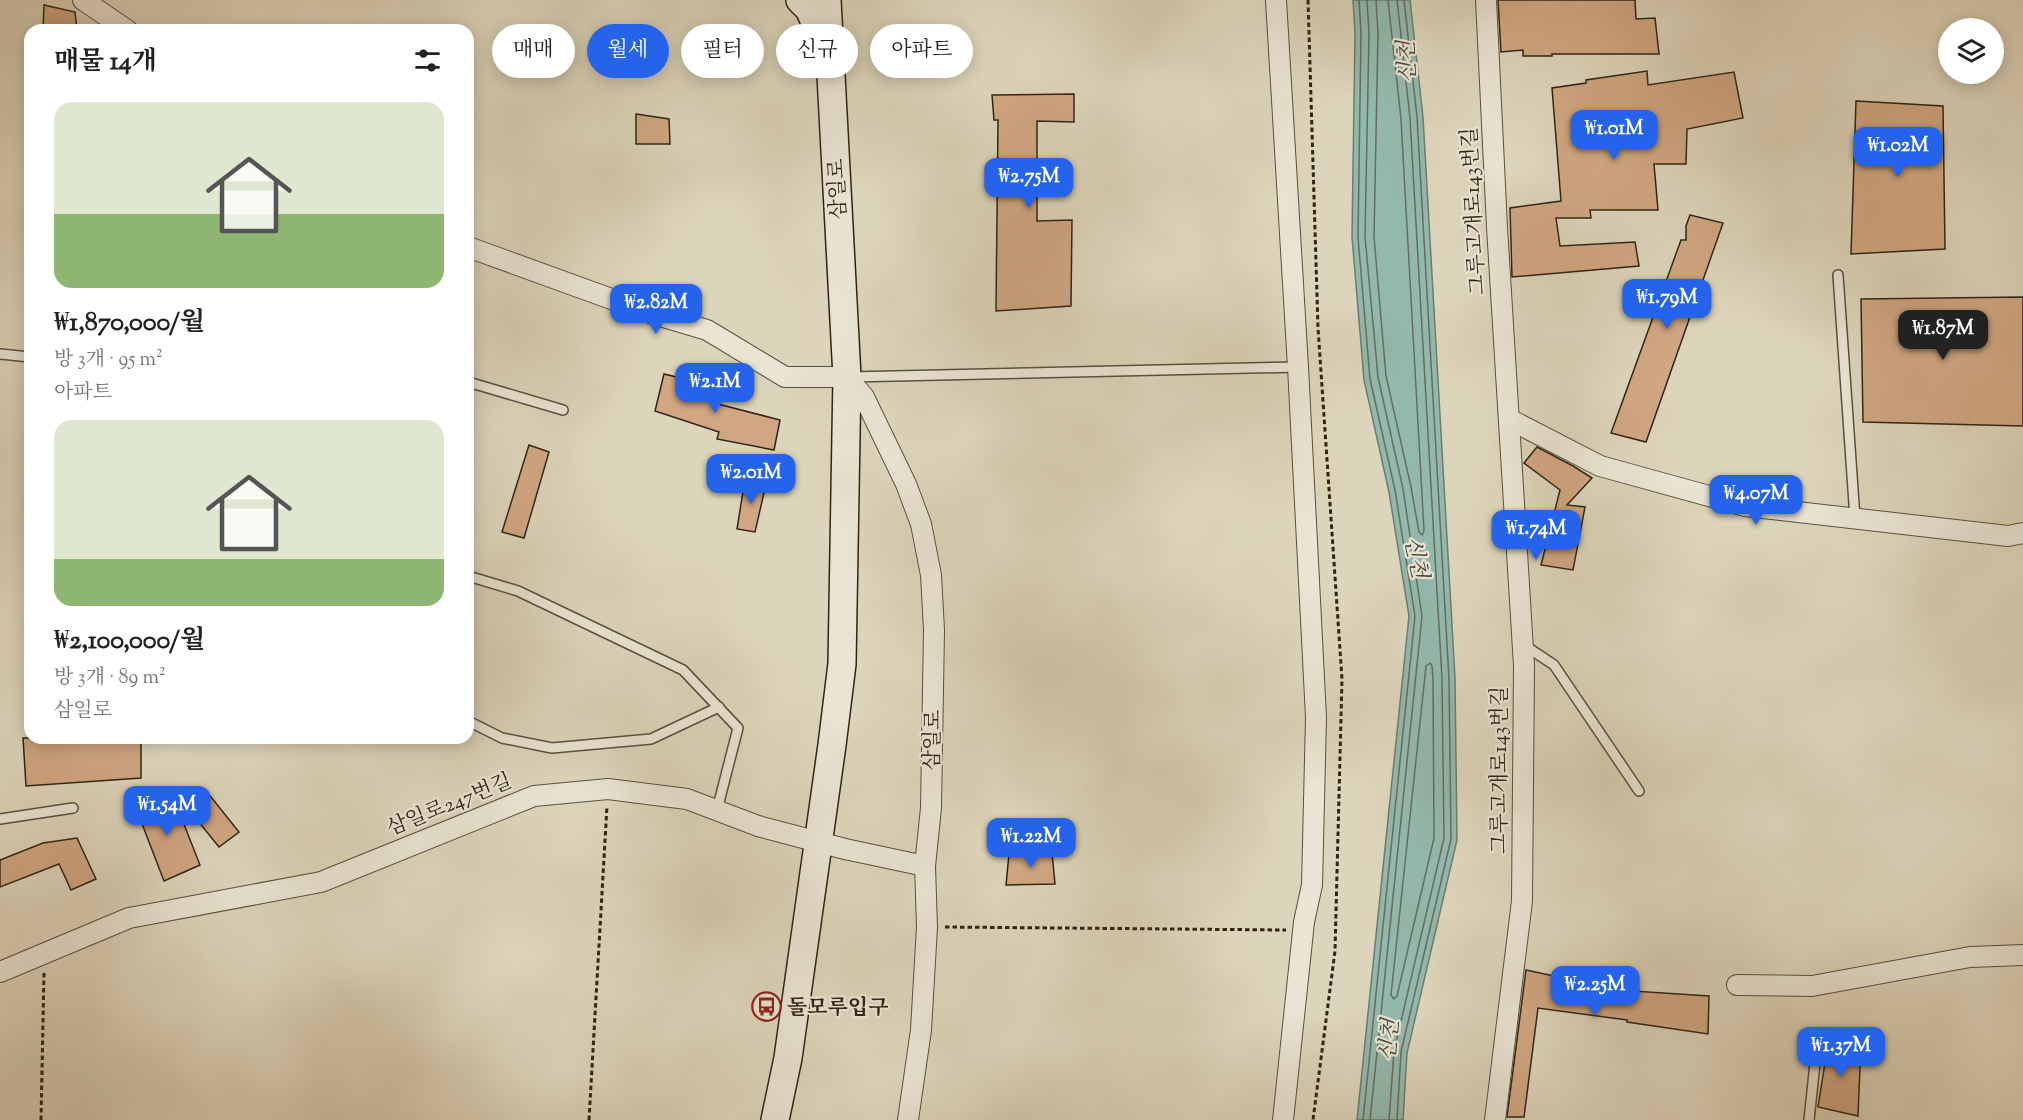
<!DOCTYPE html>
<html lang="ko">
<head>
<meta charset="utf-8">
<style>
	body { margin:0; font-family:"Sorts Mill Goudy","Noto Serif KR",serif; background:#f2f2f2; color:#202124; height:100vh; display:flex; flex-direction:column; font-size:22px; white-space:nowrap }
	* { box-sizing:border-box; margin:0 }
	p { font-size:20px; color:#757577 }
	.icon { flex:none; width:33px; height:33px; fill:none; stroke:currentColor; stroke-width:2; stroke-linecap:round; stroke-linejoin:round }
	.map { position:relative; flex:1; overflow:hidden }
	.drawer { position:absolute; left:24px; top:24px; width:450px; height:720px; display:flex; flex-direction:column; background:#fff; border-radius:18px; box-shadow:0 3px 15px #0003 }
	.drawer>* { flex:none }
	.guide { position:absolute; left:492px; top:24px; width:570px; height:54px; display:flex; gap:12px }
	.controls { position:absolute; left:1938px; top:18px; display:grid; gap:12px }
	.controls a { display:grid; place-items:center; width:66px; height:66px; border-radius:50%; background:#fff; box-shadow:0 3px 15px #0003; font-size:30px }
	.price { position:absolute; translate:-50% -51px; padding:0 14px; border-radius:12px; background:#2563eb; color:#fff; font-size:20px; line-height:39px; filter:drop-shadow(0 2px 3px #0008) }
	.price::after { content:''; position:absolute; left:50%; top:36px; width:18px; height:14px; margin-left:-9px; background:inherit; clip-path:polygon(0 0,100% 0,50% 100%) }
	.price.selected { background:#222; color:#fff }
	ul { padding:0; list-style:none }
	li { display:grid; align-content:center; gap:12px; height:318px; padding:0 30px }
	li span { display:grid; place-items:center; height:186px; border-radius:18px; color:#555 }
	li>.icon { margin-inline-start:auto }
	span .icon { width:108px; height:108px; fill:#fffc; stroke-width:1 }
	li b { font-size:26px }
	h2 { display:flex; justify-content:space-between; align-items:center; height:72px; padding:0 30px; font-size:26px }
	.chip { padding:0 21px; border-radius:27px; background:#fff; box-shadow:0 3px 15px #0003; font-size:21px; line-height:54px }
	.chip.selected { background:#2563eb; color:#fff }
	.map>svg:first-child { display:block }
	.water { fill:#93b9ad; stroke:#6b7d70; stroke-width:1.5 }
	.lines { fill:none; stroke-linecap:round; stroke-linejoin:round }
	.shore { stroke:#626e60; stroke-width:1.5 }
	.building { fill:#d0a782; stroke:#302414; stroke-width:1.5 }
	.service-casing { stroke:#5b503e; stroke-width:12 }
	.minor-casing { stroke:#5b503e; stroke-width:22 }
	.secondary-casing { stroke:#302414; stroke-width:30 }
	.path { stroke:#302414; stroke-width:3; stroke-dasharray:4.5 3; stroke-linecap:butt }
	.service { stroke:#e9e4d3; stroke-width:9 }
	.minor { stroke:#e9e4d3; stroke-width:20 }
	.secondary { stroke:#e9e4d3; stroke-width:27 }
	.labels { text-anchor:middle; stroke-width:4.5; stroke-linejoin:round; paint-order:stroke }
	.street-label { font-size:21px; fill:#302414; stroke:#e9e4d3 }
	.poi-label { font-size:21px; font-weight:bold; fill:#302414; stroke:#e9e4d3; text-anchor:start }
	.water-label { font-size:22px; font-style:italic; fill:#49493a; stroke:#e9e4d3 }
</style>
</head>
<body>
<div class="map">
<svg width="2023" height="1120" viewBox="0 0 2023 1120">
	<rect width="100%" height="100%" fill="#ddd5bb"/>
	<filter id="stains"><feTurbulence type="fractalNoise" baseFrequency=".00333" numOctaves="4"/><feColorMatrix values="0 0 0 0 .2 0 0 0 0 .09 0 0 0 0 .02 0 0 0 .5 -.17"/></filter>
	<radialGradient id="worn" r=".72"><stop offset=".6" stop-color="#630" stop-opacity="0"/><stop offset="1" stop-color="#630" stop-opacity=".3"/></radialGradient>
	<!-- water -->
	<path class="water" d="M1353,0h57l13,117 32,561 2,162 -50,213 -4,67h-46l52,-504 -20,-124 -25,-112 -12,-143 3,-204z"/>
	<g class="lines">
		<!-- shore -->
		<g class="shore">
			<path d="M1359,0l2,33 -3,204 12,142 25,111 20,126 -52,504"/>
			<path d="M1367,0l2,33 -4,204 13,140 25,112 19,127 -52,504"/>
			<path d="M1376,0l2,33 -4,204 12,139 25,111 8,45 3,3 2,-4 -23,-412 -13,-119"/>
			<path d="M1430,663l2,3 1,13 1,159 -37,158 -3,3 -3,-4 35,-329z"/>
			<path d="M1389,1120l5,-69 50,-213 -2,-159 -32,-561 -13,-118"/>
			<path d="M1397,1120l4,-68 50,-213 -2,-160 -32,-562 -13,-117"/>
		</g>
	</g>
	<!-- building -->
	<g class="building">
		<path d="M1498,0h137l1,19 19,-1 4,36h-107v2h-29v-6l-22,2z"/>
		<path d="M44,5l31,7 2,18h-34z"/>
		<path d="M1647,71l1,14 86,-13 9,46 -56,11 -1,35h-32l4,46h-68l1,8h-35l4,28 75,-4 4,24 -127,11 -2,-69 51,-7 -9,-113 34,-5v-3z"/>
		<path d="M1074,94v28l-37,-1v100l35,-1 -1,86 -75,5 2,-191h-4l-2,-25z"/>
		<path d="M1856,101l87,5 2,143 -94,5z"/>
		<path d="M636,114l33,5 1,25h-34z"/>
		<path d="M1690,215l33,8 -77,219 -35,-9 70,-193h5v-14z"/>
		<path d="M2023,297v129l-160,-4 -2,-123z"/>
		<path d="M664,374l51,12 -5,16 70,18 -6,30 -57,-11 2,-7 -64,-21z"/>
		<path d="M529,445l20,7 -25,86 -22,-6z"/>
		<path d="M1537,447l36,19 19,12 -25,27 18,2 -12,63 -32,-5 19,-75 -36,-27z"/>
		<path d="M745,479l21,5 -11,48 -18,-3z"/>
		<path d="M23,738h118v40l-115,8z"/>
		<path d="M207,792l32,40 -20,15 -34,-42z"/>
		<path d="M161,794l9,20 8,-5 22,56 -36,16 -30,-78z"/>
		<path d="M77,838l19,41 -25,11 -12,-26 -59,23v-27l43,-17z"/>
		<path d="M1052,852l3,32 -49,1 3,-31z"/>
		<path d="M1526,970l107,23v-2l76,5 -1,38 -81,-12v-2l-89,-12 -14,109h-17z"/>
		<path d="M1829,1038l32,6 -3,72 -40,-9z"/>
	</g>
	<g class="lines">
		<defs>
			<g id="service">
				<path d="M1838,275l17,243"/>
				<path d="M0,354l30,3"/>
				<path d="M850,377l448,-10"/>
				<path d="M468,382l95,28"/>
				<path d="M468,576l50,15 165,79 55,58 -21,82"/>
				<path d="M1524,645l30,20 85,126"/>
				<path d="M468,721l34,17 50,10 99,-9 68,-32"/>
				<path d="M0,819l73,-11"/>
				<path d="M1809,1120l9,-85"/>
			</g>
			<g id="minor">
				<path d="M83,0l44,30"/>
				<path d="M1276,0l22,367 18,350 -4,168 -8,37 -21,198"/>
				<path d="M1486,0l11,227 27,439 -2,235 -27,219"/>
				<path d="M468,247l182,66 57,17 78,47h62l17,20 42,87 15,40 10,51 3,55 -3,178 -6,58 2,61 -6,103 -13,90"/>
				<path d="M1509,419l91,47 145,40 263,30 15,-3"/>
				<path d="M0,972l129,-54 192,-36 213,-86 74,-7 79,10 71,27 87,23 80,17"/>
				<path d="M1737,985l75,1 158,-29 53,-2"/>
			</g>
			<g id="secondary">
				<path d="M800,0l9,9 14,31"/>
				<path d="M775,1120l13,-62 44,-313 10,-81 5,-287 -20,-377"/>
			</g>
		</defs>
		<!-- service casing -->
		<use href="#service" class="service-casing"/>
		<!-- minor casing -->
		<use href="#minor" class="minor-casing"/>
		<!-- secondary casing -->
		<use href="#secondary" class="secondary-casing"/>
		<!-- path -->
		<g class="path">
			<path d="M1308,0l10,328 24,351 -7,272 -22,169"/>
			<path d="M945,927l341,3"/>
			<path d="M41,1120l3,-147"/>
			<path d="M589,1120l18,-314"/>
		</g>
		<!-- service -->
		<use href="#service" class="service"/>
		<!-- minor -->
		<use href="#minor" class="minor"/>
		<!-- secondary -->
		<use href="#secondary" class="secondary"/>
	</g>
	<!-- icons -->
	<defs>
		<symbol id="bus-ring" viewBox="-11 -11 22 22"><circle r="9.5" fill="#e9e4d3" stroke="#8f2418" stroke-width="1.5"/><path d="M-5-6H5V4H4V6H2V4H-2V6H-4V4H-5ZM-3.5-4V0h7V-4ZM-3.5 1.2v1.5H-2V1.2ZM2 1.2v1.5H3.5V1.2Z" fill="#8f2418"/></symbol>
	</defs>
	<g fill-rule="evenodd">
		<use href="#bus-ring" x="750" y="990" width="33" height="33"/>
	</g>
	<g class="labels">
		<!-- street labels -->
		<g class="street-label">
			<text transform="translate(837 189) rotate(-93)" y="7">삼일로</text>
			<text transform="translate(1473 211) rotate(-93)" y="7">그루고개로143번길</text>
			<text transform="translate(932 740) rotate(-89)" y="7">삼일로</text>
			<text transform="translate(1499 770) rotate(-90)" y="7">그루고개로143번길</text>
			<text transform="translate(449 804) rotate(-22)" y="7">삼일로247번길</text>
		</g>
		<!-- poi labels -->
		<g class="poi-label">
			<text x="787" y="1014">돌모루입구</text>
		</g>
		<!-- water labels -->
		<g class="water-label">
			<text transform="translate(1406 62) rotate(-93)" y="8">신천</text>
			<text transform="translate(1417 557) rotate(78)" y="8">신천</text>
			<text transform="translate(1388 1040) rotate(-85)" y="8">신천</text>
		</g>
	</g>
	<rect width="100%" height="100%" filter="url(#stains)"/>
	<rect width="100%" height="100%" fill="url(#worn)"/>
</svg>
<div class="controls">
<a><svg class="icon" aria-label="layers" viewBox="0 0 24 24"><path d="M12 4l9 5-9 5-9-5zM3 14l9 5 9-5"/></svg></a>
</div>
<b class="price" style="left:1614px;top:161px">₩1.01M</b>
<b class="price" style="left:1898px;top:178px">₩1.02M</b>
<b class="price" style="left:1029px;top:209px">₩2.75M</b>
<b class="price" style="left:1667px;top:330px">₩1.79M</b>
<b class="price" style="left:656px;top:335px">₩2.82M</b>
<b class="price selected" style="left:1943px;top:361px">₩1.87M</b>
<b class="price" style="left:715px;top:414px">₩2.1M</b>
<b class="price" style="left:751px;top:505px">₩2.01M</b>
<b class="price" style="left:1756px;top:526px">₩4.07M</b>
<b class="price" style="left:1536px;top:561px">₩1.74M</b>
<b class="price" style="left:167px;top:837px">₩1.54M</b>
<b class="price" style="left:1031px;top:869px">₩1.22M</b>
<b class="price" style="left:1595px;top:1017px">₩2.25M</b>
<b class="price" style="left:1841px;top:1078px">₩1.37M</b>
<div class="guide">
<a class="chip">매매</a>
<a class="chip selected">월세</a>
<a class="chip">필터</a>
<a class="chip">신규</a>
<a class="chip">아파트</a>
</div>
<section class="drawer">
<h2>매물 14개<svg class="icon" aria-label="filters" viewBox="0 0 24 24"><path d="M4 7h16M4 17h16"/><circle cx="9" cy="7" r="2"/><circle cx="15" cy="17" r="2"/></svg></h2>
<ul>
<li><span style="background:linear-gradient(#dfe7d0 60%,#8fb573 0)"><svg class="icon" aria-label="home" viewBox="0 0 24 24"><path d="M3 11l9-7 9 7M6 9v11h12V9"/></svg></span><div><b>₩1,870,000/월</b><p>방 3개 · 95 m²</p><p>아파트</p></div></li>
<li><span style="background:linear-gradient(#dfe7d0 75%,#8fb573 0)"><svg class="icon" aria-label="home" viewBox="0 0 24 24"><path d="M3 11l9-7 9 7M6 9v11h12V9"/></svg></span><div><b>₩2,100,000/월</b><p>방 3개 · 89 m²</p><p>삼일로</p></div></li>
</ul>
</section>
</div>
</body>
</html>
